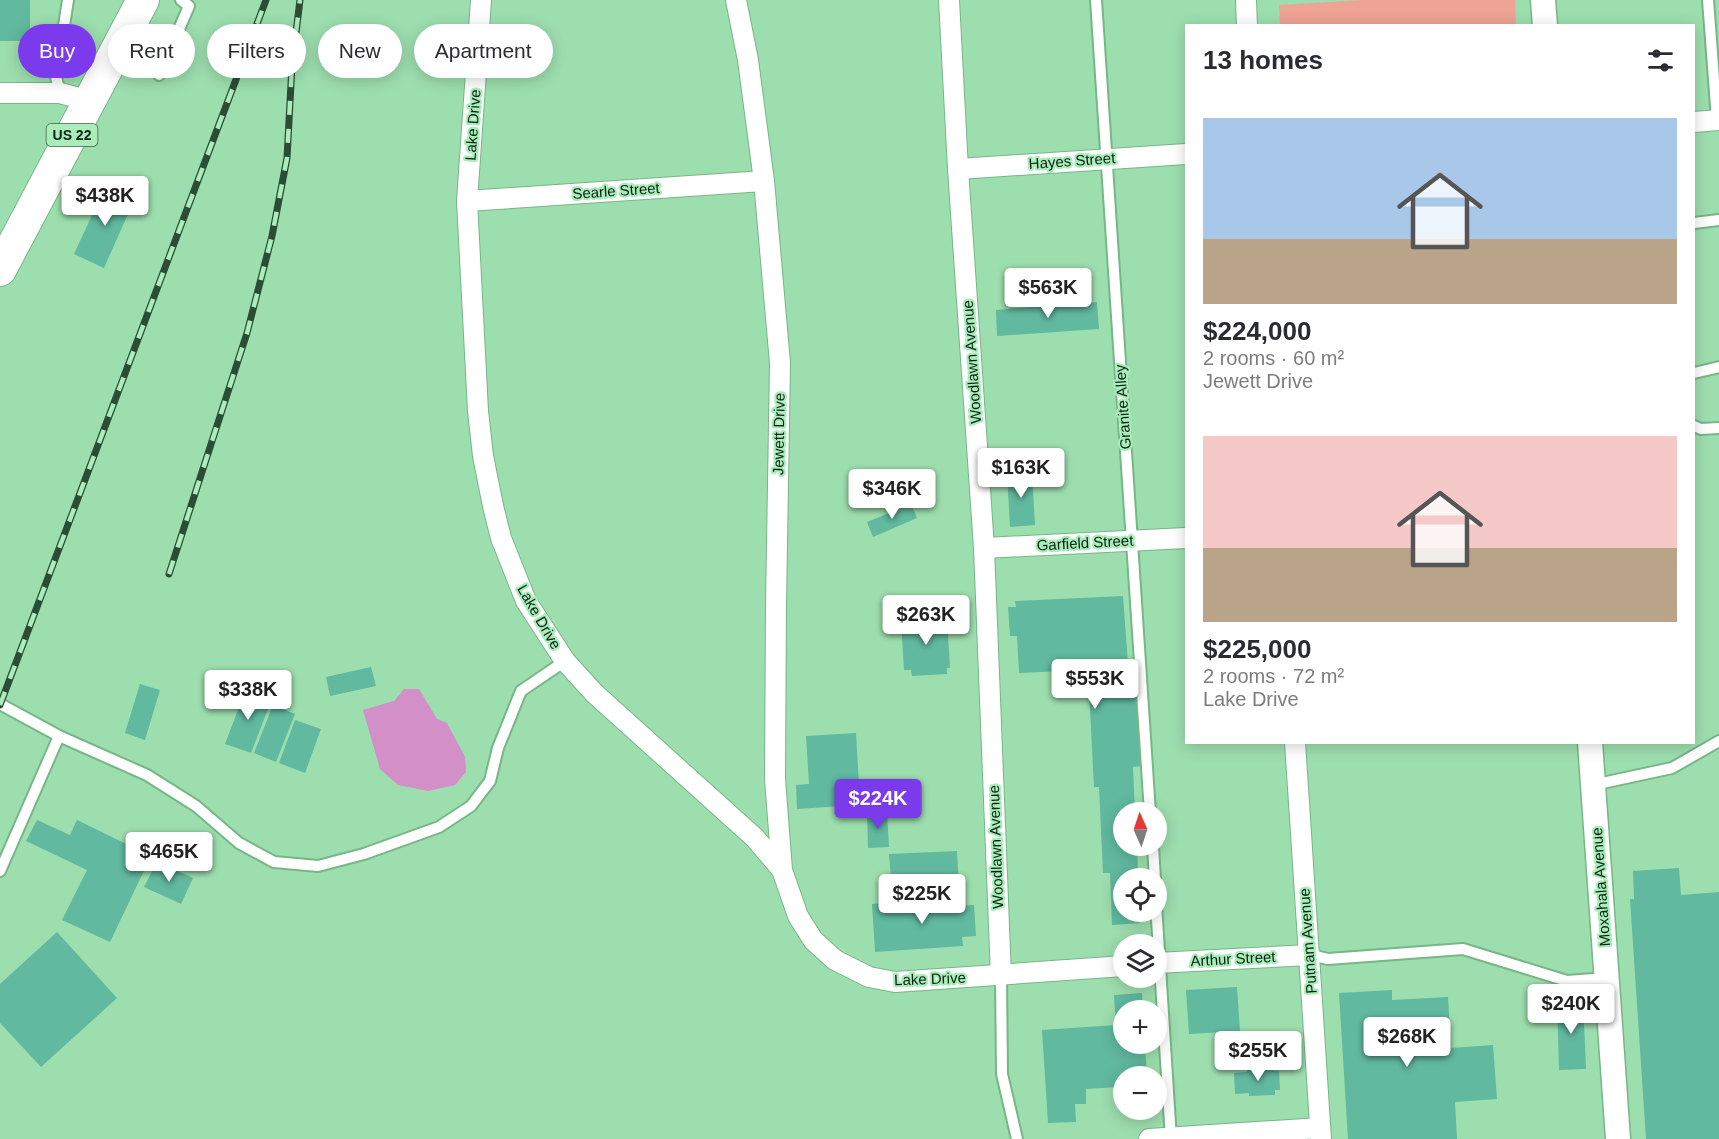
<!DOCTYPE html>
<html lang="en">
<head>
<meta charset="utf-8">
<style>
	body { margin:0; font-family:Arial,sans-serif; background:#f2f2f3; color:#2b2b33; height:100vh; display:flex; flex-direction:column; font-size:22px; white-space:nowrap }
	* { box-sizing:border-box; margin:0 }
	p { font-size:20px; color:#7c7c81 }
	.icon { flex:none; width:33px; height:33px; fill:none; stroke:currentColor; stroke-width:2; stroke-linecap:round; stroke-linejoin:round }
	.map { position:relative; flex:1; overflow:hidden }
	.panel { position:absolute; left:1185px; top:24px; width:510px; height:720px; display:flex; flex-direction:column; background:#fff; border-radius:0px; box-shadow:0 3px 15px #0003 }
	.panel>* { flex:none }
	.banner { position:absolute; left:18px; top:24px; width:570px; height:54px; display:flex; gap:12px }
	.needle { width:39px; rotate:357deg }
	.controls { position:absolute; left:1113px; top:802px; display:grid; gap:12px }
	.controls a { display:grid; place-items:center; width:54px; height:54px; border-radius:50%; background:#fff; box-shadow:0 3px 15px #0003; font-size:30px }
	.price { position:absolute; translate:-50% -51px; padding:0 14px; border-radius:6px; background:#fff; color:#222; font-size:20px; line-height:39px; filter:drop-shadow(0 2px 3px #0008) }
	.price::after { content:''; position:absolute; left:50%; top:36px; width:18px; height:14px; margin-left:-9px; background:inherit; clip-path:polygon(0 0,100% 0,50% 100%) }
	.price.current { background:#7c3aed; color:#fff }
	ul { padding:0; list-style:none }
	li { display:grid; align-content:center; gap:12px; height:318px; padding:0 18px }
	li span { display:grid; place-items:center; height:186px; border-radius:0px; color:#555 }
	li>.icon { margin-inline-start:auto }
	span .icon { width:108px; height:108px; fill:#fffc; stroke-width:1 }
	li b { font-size:26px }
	h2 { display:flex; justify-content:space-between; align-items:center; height:72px; padding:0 18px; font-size:26px }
	.chip { padding:0 21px; border-radius:27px; background:#fff; box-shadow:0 3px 15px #0003; font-size:21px; line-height:54px }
	.chip.current { background:#7c3aed; color:#fff }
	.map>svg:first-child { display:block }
	.green { fill:#eea394 }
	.water { fill:#d28fc8 }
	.building { fill:#61b99f }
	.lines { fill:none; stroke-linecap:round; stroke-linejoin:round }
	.service-casing { stroke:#76b687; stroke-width:14 }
	.minor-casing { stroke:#76b687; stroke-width:22 }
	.tertiary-casing { stroke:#76b687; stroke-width:27 }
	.primary-casing { stroke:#76b687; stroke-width:34 }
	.service { stroke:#fff; stroke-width:10 }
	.minor { stroke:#fff; stroke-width:20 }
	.tertiary { stroke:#fff; stroke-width:24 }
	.primary { stroke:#fff; stroke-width:32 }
	.rail-casing { stroke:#2a4d34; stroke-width:7 }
	.rail { stroke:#aaecba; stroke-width:4.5; stroke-dasharray:14; stroke-linecap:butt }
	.labels { text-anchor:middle; stroke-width:4.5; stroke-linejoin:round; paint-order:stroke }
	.shield { fill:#aaecba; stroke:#396044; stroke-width:1.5 }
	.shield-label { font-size:14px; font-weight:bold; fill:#092412 }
	.street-label { font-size:15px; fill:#092412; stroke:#aaecba }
</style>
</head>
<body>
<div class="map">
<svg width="1719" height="1139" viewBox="0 0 1719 1139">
	<rect width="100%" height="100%" fill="#9ddeae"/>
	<!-- green -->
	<path class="green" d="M1363,0h152l1,25h-236l-1,-20z"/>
	<!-- water -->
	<path class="water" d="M404,689h15l18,30 10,4 18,34 1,15 -11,13 -27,6 -30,-6 -18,-16 -17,-59 31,-9z"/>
	<!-- building -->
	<g class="building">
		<rect x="0" y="0" width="30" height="41"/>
		<path d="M112,185l24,11 -32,72 -30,-14 20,-43 5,2z"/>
		<path d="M1097,302l2,27 -102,7 -1,-26z"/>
		<path d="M1032,472l3,53 -25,2 -3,-54z"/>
		<path d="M911,504l6,14 -44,19 -6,-15z"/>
		<path d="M1123,596l5,68h8l6,102 -9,1 2,46h-11v33h13l1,25 8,-1 1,9h-23v33h24l1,7h-9v4l-28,2 -2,-52h-7l-4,-86h-5l-6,-117 -69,3 -2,-37h-7l-2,-29h8l-1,-6z"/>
		<path d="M947,618l3,50h-3v6l-35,2 -1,-6h-7l-3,-50z"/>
		<path d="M371,667l5,19 -46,10 -4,-19z"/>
		<path d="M140,684l20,6 -15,50 -20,-7z"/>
		<path d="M246,689l26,10 -21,54 -26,-9z"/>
		<path d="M273,705l22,9 -19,48 -22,-9z"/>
		<path d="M295,720l26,9 -16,44 -26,-10z"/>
		<path d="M856,733l3,52h-3l1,20 -60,4 -1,-24 13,-1 -3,-48z"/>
		<path d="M887,812l2,35 -21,1 -1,-35z"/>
		<path d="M37,820l33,15 7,-15 74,36 -41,86 -48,-22 25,-50 -61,-29z"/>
		<path d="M957,851l2,37 -67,4 -3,-38z"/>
		<path d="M157,862l36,16 -12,26 -37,-17z"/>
		<path d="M1679,868l2,27 38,-3v247h-73l-16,-240h4l-1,-28z"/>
		<path d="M960,898l1,8 13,-1 2,31 -14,1 1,9 -88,6 -3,-48z"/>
		<path d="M57,932l60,66 -76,69 -41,-44v-39z"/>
		<path d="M1237,987l3,44 -51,3 -3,-44z"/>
		<path d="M1392,990v10l56,-3 3,51 42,-3 4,54 -42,3 2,37h-109l-9,-146z"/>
		<path d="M1142,993l1,18h-19v33h21l2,33h-23v31h-3l-2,-21 -33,2v15h-11l1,18 -28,1 -6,-93 74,-5 -2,-30z"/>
		<path d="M1583,999l3,70 -27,1 -2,-70z"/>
		<path d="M1274,1067v4h5l1,19h-5v5l-26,1v-3l-14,1 -1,-21 13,-1v-3z"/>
	</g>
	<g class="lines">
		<defs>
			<g id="service">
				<path d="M1096,0l54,813"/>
				<path d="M1708,0l9,120"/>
				<path d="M159,75l30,-69 -8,-6"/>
				<path d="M60,93l-4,-16 12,-77"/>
				<path d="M1694,223l25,-3"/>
				<path d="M1694,373l25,-6"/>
				<path d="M1694,426l7,3 18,-1"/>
				<path d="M0,704l59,32 88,39 49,31 43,37 35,19 44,4 46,-12 75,-27 32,-21 19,-25 8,-33 23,-57 44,-30"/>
				<path d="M1593,785l79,-17 47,-27"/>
				<path d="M1153,846l2,33"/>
				<path d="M0,871l59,-135"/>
				<path d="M1156,904l15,235"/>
				<path d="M1310,955l18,4 135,-10 104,32 40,-3"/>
				<path d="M1001,976l1,98 15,65"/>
			</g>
			<g id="minor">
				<path d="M481,0l-14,201 11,210 5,45 10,50 8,32 25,63 39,60 29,32 161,145 27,32 16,46 15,24 22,20 34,17 26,5 229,-16"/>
				<path d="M736,0l12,60 16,121 16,182 -4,242 -1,174 7,91"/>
				<path d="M949,0l9,169 26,379 17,428"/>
				<path d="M1246,0l1,26"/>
				<path d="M0,93h60l30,8"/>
				<path d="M1694,122l25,-2"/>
				<path d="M958,169l228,-15"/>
				<path d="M467,201l297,-20"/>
				<path d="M984,548l202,-10"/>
				<path d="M1295,742l26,397"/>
				<path d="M1156,963l154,-8"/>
				<path d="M1149,1139l171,-11"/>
			</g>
			<g id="tertiary">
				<path d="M1543,0l2,26"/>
				<path d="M1590,742l28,397"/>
			</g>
			<path id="primary" d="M0,270l143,-270"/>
		</defs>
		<!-- service casing -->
		<use href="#service" class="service-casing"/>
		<!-- minor casing -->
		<use href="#minor" class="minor-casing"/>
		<!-- tertiary casing -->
		<use href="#tertiary" class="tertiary-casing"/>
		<!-- primary casing -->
		<use href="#primary" class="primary-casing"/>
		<!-- service -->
		<use href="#service" class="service"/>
		<!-- minor -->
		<use href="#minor" class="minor"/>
		<!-- tertiary -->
		<use href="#tertiary" class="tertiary"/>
		<!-- primary -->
		<use href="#primary" class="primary"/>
		<defs>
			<g id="rail">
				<path d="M169,574l78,-241 25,-97 15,-78 5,-93 8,-65"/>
				<path d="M0,705l266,-705"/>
			</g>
		</defs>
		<!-- rail casing -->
		<use href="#rail" class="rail-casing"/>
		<!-- rail -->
		<use href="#rail" class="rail"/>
	</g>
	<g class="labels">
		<!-- shield labels -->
		<rect class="shield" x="46.5" y="124" width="51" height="22" rx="4.5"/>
		<g class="shield-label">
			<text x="72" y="140">US 22</text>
		</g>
		<!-- street labels -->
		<g class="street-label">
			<text transform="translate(473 125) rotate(-86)" y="5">Lake Drive</text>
			<text transform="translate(1072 161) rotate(-4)" y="5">Hayes Street</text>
			<text transform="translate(616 191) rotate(-4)" y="5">Searle Street</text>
			<text transform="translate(972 362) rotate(-94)" y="5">Woodlawn Avenue</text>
			<text transform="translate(1123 407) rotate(-94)" y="5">Granite Alley</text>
			<text transform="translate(779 434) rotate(-89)" y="5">Jewett Drive</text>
			<text transform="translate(1085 543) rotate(-3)" y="5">Garfield Street</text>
			<text transform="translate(539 617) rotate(60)" y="5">Lake Drive</text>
			<text transform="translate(996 847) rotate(-92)" y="5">Woodlawn Avenue</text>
			<text transform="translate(1601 887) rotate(-94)" y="5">Moxahala Avenue</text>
			<text transform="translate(1308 941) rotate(-94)" y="5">Putnam Avenue</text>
			<text transform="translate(1233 959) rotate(-3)" y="5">Arthur Street</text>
			<text transform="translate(930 979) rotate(-2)" y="5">Lake Drive</text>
		</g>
	</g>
</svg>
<div class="controls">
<a><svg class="needle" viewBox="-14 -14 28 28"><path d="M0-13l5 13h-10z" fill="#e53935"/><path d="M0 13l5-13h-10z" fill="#7c7c81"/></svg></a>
<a><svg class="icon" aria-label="locate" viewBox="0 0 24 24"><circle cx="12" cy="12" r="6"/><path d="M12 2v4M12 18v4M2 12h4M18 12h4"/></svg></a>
<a><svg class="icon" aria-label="layers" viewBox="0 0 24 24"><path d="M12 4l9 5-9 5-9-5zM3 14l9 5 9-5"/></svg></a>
<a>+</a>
<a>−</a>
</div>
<b class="price" style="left:105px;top:227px">$438K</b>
<b class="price" style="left:1048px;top:319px">$563K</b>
<b class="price" style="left:1021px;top:499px">$163K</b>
<b class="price" style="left:892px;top:520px">$346K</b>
<b class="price" style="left:926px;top:646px">$263K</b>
<b class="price" style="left:1095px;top:710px">$553K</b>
<b class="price" style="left:248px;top:721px">$338K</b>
<b class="price current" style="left:878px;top:830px">$224K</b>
<b class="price" style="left:169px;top:883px">$465K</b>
<b class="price" style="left:922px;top:925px">$225K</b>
<b class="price" style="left:1571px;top:1035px">$240K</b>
<b class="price" style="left:1407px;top:1068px">$268K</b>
<b class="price" style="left:1258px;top:1082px">$255K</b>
<div class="banner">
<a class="chip current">Buy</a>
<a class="chip">Rent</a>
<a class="chip">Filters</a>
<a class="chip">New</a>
<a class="chip">Apartment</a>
</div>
<section class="panel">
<h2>13 homes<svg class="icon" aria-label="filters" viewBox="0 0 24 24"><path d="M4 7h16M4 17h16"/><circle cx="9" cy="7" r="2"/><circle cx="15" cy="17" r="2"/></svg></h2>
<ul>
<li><span style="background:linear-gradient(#a9c7e8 65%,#b9a48a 0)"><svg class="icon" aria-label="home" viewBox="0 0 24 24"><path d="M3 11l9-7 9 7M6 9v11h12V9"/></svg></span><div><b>$224,000</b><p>2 rooms · 60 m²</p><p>Jewett Drive</p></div></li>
<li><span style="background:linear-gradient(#f6c9c9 60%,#b9a48a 0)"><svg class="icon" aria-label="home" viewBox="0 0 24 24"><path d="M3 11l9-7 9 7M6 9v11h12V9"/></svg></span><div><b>$225,000</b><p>2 rooms · 72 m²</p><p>Lake Drive</p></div></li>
</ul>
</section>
</div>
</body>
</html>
